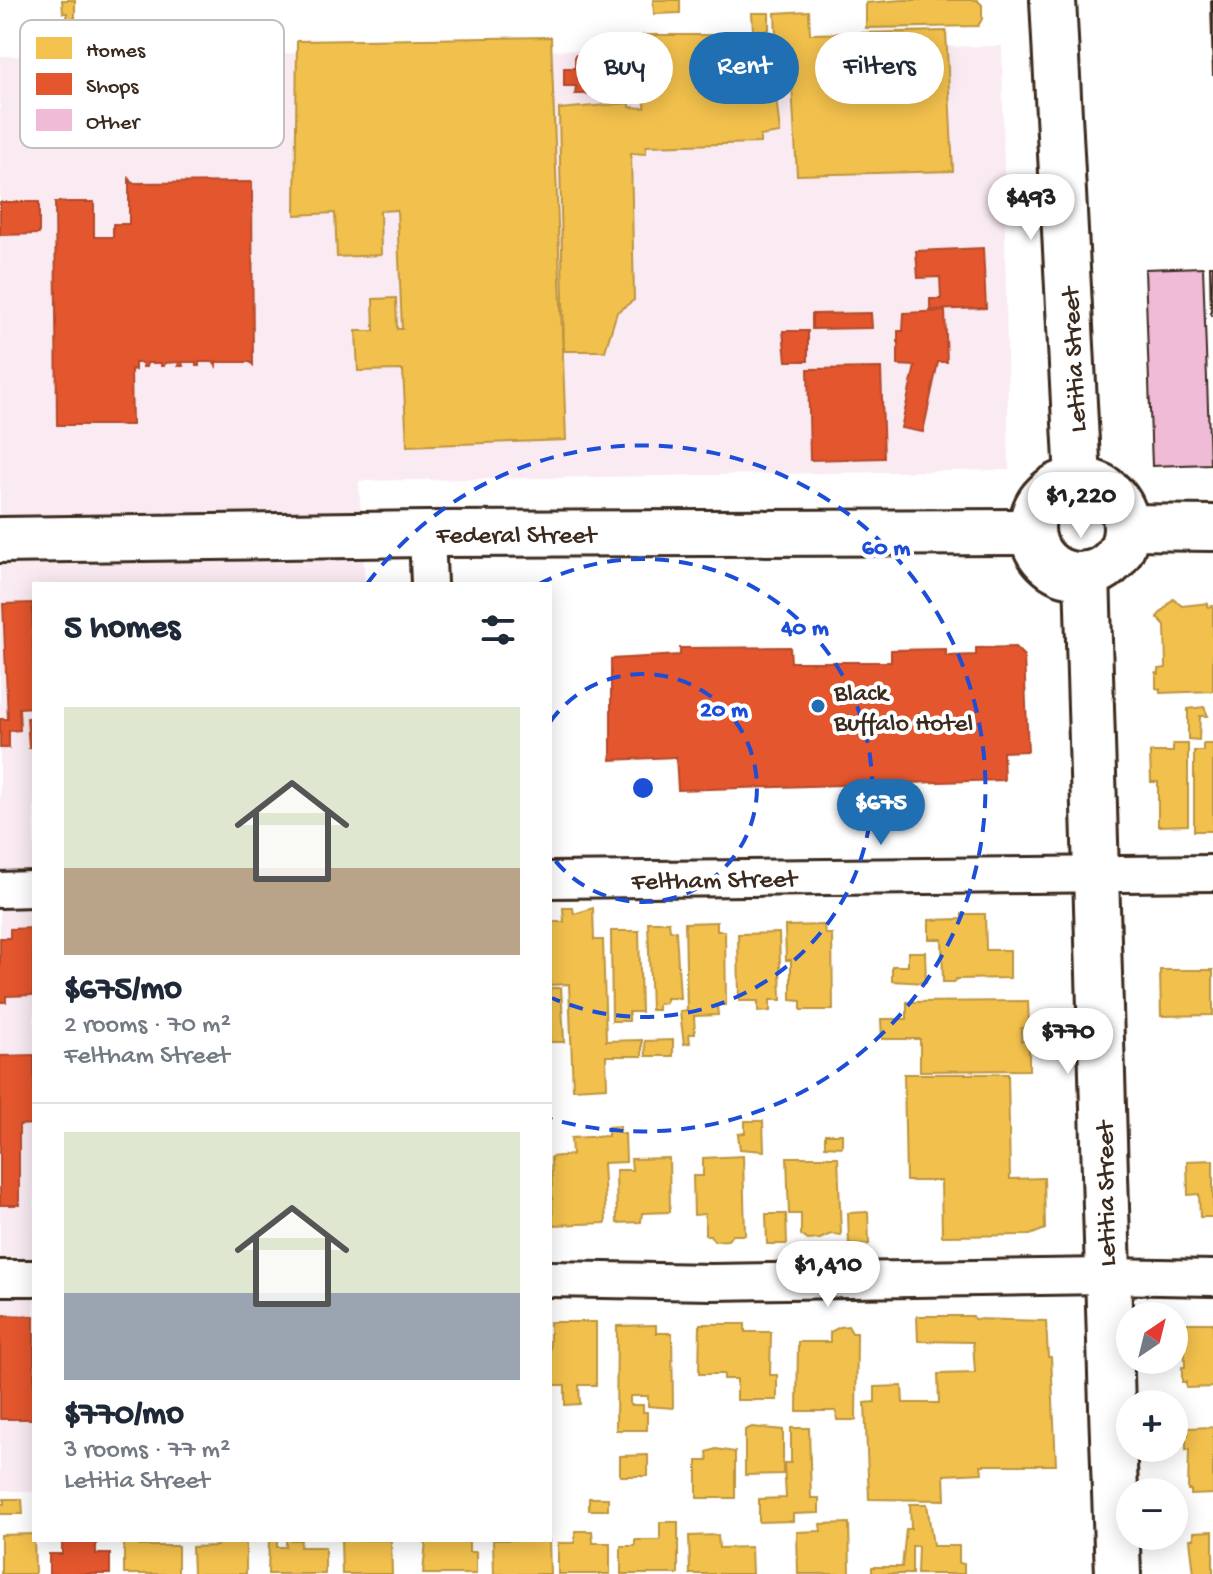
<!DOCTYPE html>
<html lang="en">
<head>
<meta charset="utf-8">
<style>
	body { margin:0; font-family:"Gochi Hand",sans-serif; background:#f6f6f7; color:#1f2937; height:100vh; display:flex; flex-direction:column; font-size:30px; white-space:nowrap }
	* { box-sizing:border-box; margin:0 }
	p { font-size:26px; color:#747a83 }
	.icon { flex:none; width:44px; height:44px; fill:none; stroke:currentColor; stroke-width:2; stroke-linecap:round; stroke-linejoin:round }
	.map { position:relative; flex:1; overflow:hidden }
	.side { position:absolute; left:32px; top:582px; width:520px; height:960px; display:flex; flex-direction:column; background:#fff; border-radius:0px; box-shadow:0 4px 20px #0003 }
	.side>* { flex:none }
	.hud { position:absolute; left:576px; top:32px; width:516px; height:72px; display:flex; gap:16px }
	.needle { width:52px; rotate:35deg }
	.buttons { position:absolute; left:1116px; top:1302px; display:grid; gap:16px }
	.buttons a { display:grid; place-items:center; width:72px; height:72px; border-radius:50%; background:#fff; box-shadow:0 4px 20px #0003; font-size:40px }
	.price { position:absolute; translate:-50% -68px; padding:0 18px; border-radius:28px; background:#fff; color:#222; font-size:26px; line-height:52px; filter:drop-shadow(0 2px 4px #0008) }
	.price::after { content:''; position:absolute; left:50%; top:48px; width:24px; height:18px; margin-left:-12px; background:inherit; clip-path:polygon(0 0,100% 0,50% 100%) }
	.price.current { background:#1f6fb2; color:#fff }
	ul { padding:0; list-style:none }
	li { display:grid; align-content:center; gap:16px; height:424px; padding:0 32px }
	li+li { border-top:2px solid #e0e1e3 }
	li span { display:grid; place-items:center; height:248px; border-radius:0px; color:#555 }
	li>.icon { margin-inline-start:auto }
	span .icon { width:144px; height:144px; fill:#fffc; stroke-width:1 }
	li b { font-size:34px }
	h2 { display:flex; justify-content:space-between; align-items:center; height:96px; padding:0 32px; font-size:34px }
	.pill { padding:0 28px; border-radius:36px; background:#fff; box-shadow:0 4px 20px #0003; font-size:28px; line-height:72px }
	.pill.current { background:#1f6fb2; color:#fff }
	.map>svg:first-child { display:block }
	.built { fill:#faebf3 }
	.homes { fill:#f2c14e; stroke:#bb9440; stroke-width:2 }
	.shops { fill:#e4572e; stroke:#b14a29; stroke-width:2 }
	.building { fill:#efbbd7; stroke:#3b2a1e; stroke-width:2 }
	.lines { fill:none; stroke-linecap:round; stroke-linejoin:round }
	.street-casing { stroke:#3b2a1e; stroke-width:40 }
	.secondary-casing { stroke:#3b2a1e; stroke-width:50 }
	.street { stroke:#fff; stroke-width:34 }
	.secondary { stroke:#fff; stroke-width:44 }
	.ring { fill:none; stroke:#1d4ed8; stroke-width:4; stroke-dasharray:14 10 }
	.poi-dot { fill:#1f6fb2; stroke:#fff; stroke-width:3 }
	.labels { text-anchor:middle; stroke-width:8; stroke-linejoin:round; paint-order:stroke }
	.street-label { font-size:26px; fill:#3b2a1e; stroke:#fff }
	.poi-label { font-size:26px; fill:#3b2a1e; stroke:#fff; text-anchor:start }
	.key { fill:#fff; stroke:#c4bfbc; stroke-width:2 }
	.key-label { font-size:22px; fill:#3b2a1e }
	.centre { fill:#1d4ed8; stroke:#fff; stroke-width:4 }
	.ring-label { font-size:24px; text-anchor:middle; font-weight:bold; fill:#1d4ed8; stroke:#fff; stroke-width:8; stroke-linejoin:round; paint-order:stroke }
</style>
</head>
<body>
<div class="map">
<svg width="1213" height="1574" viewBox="0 0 1213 1574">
	<rect width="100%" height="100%" fill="#fff"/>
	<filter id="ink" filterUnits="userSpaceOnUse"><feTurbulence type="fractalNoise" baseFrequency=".0125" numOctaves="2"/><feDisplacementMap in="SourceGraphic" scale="16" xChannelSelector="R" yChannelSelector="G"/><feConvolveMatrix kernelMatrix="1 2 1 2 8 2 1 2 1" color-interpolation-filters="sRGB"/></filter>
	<g filter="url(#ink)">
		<!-- built -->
		<path class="built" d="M1002,46l7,424 -650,11 6,103h-331v908l-34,-2v-1434z"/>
		<!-- homes -->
		<g class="homes">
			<path d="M62,0h13v18l-8,1v-6h-4z"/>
			<path d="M653,0h27v13l-26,1z"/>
			<path d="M901,0h76l5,5v14l-4,7 -112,2v-25z"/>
			<path d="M809,11l1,23 136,-3 7,140 -156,4 -7,-125 -19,1 9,82 -20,3v7l-114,3v8l-15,-1 3,147 -17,12 -12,39h-41l-5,-242 71,-6v4l15,1 -2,-73h133l-1,-22z"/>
			<path d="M752,13h17v17h-16z"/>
			<path d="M551,37l15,403 -159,6 -4,-76 -45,1 -2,-40h18l-1,-32 23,-1 1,31h5l-5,-119 -17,1 1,44 -44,2 -2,-44 -40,2 2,-174z"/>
			<path d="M1173,599l9,7 26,-3v4l5,-1v85l-53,2v-4l-4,-1v-15l3,1v-5l7,-1 -1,-43 -8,-8z"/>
			<path d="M1204,707l4,9h-8l-1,24 -11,-1v-30z"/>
			<path d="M1173,744h15v81l-30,1v-44h-7l-1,-30h23z"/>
			<path d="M1203,744h10v87h-19v-80h9z"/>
			<path d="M563,908h10l1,6 19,-6 1,32h9l3,101 36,-1v16h-36l1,31 -34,2 -4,-105 -19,1v-63h14z"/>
			<path d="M962,914h23l1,36h24v28l-54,1 -1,3h-12l-1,-43h-13v-19l33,-1z"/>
			<path d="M648,922h21l1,8 6,1 4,67h-14v5l-8,1v6h-7z"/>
			<path d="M717,922v9h8l1,74h-9l1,10 -24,1 1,18h-6l1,9 -6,1 -4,-32 7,-1 -2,-88z"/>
			<path d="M824,925l1,9h7l1,76h-32v-9l-10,-1v-40h-5l-1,-34z"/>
			<path d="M611,931h28l2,81h-12v9h-17z"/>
			<path d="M779,933l2,67h-11v11l-12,1v-11h-19l-1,-67z"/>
			<path d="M908,952h17l1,31 -34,-2v-15h16z"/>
			<path d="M1160,970h53v45l-52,1z"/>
			<path d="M550,988h11l3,54h-14z"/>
			<path d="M1028,1001l1,27h-8v13h8v29l-109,1v-32h-38l-1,-20h26v-17z"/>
			<path d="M673,1040v16h-27l-1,-15z"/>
			<path d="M904,1074h104l2,105 34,-1 1,51 -15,6 -88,1 -1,-55h-35z"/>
			<path d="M745,1121h18l1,30 -24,-2 -2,-15 7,-1z"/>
			<path d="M620,1126v8h5l1,28 -23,1 3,60 -53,2 -2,-68 21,-2 -1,-17 37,-2v-9z"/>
			<path d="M825,1134h17v13l-17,-1z"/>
			<path d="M743,1156l2,79h-13l-4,5 -14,1 -4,-6h-5v-21l-11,1 -1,-39h10v-18z"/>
			<path d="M787,1157h51l3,78 -10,-1 -11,5 -12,1 -7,-5v-21h-12z"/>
			<path d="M669,1158l1,54 -28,1 -1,9 -24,1 -1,-53h16l-1,-11z"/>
			<path d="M1213,1160v57h-13l-1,-23 -11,1 -1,-34z"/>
			<path d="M868,1212l1,32 -20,1 -1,-32z"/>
			<path d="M766,1214h20l1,30h-20z"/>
			<path d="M917,1316h56l1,3 72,2 2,36h3l5,108h-75l1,8 -38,2 1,25 -76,-1 -4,-96 10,-1v-15l27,-1 1,17h36l-1,-29 37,-1 -2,-31 -55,-1z"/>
			<path d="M550,1322h46v63h-17l1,19 -15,1v-20h-15z"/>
			<path d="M1184,1323h29v64l-27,1v-6h-4v-15h3z"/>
			<path d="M700,1324h45v8h26l-1,43h7v25h-40v-21h-13v-5h-25z"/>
			<path d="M656,1325v8h16l1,75 -25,-2v-10h-18v9h13v7h4v18h-31l1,-104z"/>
			<path d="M848,1326l4,7h5l-1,87h-19l-1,-9h-39l1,-69h32v-10l10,-5z"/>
			<path d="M752,1427l31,3v44l-38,1v-45z"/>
			<path d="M1213,1427v67l-22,1v-5h-3l1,-41 -3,1v-15h2v-7z"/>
			<path d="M791,1428h18l2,70h8v15l-26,1v7l-34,1v-23l27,-1 -2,-35h7z"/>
			<path d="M716,1449l19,3v46h-38v-37h11l-1,-9z"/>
			<path d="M648,1455v21h-28v-20z"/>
			<rect x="589" y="1498" width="19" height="12"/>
			<path d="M4,1499h18l1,15h-23v-10h4z"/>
			<path d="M910,1504h17l6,42h26v17l5,1v10h-47l1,-28h-6v28h-40v-7h30l4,-38h5z"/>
			<path d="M660,1522h18v52h-57v-28h14v-6h25z"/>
			<path d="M849,1523l1,51h-52l-1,-42 24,-1 -1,-7z"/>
			<path d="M575,1531h17l1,12h17v31h-52v-31h17z"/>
			<path d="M1213,1531v43h-19l-4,-35h4v-7z"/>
			<path d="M34,1534l1,40h-34v-39z"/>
			<path d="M718,1535l1,13 32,-1 1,27h-62l-1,-38z"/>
			<path d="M124,1540h15v6h39v28h-54z"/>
			<path d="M217,1540h29v34h-53l-1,-27 25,-1z"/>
			<path d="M269,1540h8v7h9v-7h15l-1,7h25v27h-57z"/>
			<path d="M341,1540h50l1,34h-50z"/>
			<path d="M426,1540h43v12h7v22h-53z"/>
			<path d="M493,1540h56l1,34h-56z"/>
		</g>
		<!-- shops -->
		<g class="shops">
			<path d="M575,55h38v39h-38l1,-8h-12v-18h11z"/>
			<path d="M129,179l3,4 120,-1 1,183 -3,-3h-34v4l-3,-4h-14v4h-3v-4h-14l1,4h-5l1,-4 -14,1 -1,3h-3v-3h-14l-1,4h-3v-4h-8v7l-4,-1 1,56h-75l-2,-223h39v35h19v-13h16z"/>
			<path d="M0,202h39v32l-39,1z"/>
			<path d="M983,248l3,60 -56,2v-11h11l-1,-22 -22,1 -2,-27z"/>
			<path d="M945,311l2,51h-9l-15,70 -22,-4 14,-62 -17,-1v-34h5l1,-18z"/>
			<path d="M871,313l1,15 -60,1v-15z"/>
			<path d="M783,331h25v30h-22z"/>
			<path d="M881,368l3,90 -74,2 -2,-91z"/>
			<path d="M32,603l2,104 -15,1 1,22 -11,1v17h-9v-29h8l-5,-115z"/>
			<path d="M790,647l1,15h100v-12l55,-1v7l30,-1v-7l39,-1 9,9 4,95 -25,1 1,28 -326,10 -2,-33 -65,3v-101l69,-4v-7z"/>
			<path d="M34,717v31h-5l-2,-30z"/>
			<path d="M33,928v67l-27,1v6h-6v-64h10v-9z"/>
			<path d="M34,1055v69l-15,1v80h-19v-149z"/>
			<path d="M0,1315l34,1v103h-34z"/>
			<path d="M62,1540h34v14h14v20h-61v-20h13z"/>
		</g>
		<!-- building -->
		<g class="building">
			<path d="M1211,0h2v76z"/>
			<path d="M1210,266h3l-2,50z"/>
			<path d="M1203,267l7,197 -58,2 -7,-197z"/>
		</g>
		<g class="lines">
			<defs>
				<g id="street">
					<path d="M427,534l2,50"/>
					<path d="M550,880l663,-7"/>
					<path d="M0,890l34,-1"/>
					<path d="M0,1278h34"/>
					<path d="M550,1279l162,3 394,-6 107,2"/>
				</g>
				<g id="secondary">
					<path d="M1053,0l25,480"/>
					<circle cx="1079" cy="528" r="47"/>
					<path d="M1127,527l86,1"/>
					<path d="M0,540l427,-6 605,-2"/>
					<path d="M1087,574c11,334 18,667 31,1000"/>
				</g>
			</defs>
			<!-- street casing -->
			<use href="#street" class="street-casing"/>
			<!-- secondary casing -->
			<use href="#secondary" class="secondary-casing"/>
			<!-- street -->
			<use href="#street" class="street"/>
			<!-- secondary -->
			<use href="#secondary" class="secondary"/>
		</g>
	</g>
	<!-- distance rings -->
	<g class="ring">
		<path d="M550 722A114 114 0 1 1 550 854"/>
		<path d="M539 584A229 229 0 1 1 552 998"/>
		<path d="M367 584A343 343 0 1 1 551 1119"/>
	</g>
	<!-- markers -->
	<circle class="poi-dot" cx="818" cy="706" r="8"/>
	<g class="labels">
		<!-- street labels -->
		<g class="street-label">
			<text transform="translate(1072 360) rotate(-93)" y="9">Letitia Street</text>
			<text x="516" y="542">Federal Street</text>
			<text transform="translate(714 878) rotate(-1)" y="9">Feltham Street</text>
			<text transform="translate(1104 1194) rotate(-91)" y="9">Letitia Street</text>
		</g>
		<!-- poi labels -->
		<g class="poi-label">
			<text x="834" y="700">Black<tspan x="834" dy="30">Buffalo Hotel</tspan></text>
		</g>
	</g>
	<!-- legend -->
	<rect x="20" y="20" width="264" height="128" rx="12" class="key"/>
	<rect x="36" y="37" width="36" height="22" fill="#f2c14e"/>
	<rect x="36" y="73" width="36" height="22" fill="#e4572e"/>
	<rect x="36" y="109" width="36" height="22" fill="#efbbd7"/>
	<g class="key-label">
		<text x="86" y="56">Homes</text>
		<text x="86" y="92">Shops</text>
		<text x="86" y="128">Other</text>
	</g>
	<circle cx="643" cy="788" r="12" class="centre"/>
	<g class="ring-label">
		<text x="886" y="554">60 m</text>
		<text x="805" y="634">40 m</text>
		<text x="724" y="716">20 m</text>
	</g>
</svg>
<div class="buttons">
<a><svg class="needle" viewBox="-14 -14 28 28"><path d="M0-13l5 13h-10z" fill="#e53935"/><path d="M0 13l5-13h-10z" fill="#747a83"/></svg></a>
<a>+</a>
<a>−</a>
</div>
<b class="price" style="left:1031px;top:242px">$493</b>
<b class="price" style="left:1081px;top:540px">$1,220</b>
<b class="price current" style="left:881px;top:847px">$675</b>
<b class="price" style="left:1068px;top:1076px">$770</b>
<b class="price" style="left:828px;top:1309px">$1,410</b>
<div class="hud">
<a class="pill">Buy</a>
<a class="pill current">Rent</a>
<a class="pill">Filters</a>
</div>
<section class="side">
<h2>5 homes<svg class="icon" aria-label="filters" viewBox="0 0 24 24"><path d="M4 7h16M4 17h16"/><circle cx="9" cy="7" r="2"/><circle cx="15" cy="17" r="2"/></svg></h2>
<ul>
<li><span style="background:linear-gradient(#dfe7d0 65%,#b9a48a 0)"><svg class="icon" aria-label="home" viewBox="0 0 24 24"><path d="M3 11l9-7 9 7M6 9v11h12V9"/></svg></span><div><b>$675/mo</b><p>2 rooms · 70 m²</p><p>Feltham Street</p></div></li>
<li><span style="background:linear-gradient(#dfe7d0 65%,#9aa5b1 0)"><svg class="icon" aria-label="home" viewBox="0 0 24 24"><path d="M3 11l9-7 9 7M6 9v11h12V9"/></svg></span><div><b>$770/mo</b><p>3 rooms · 77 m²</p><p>Letitia Street</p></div></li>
</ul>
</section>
</div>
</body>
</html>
